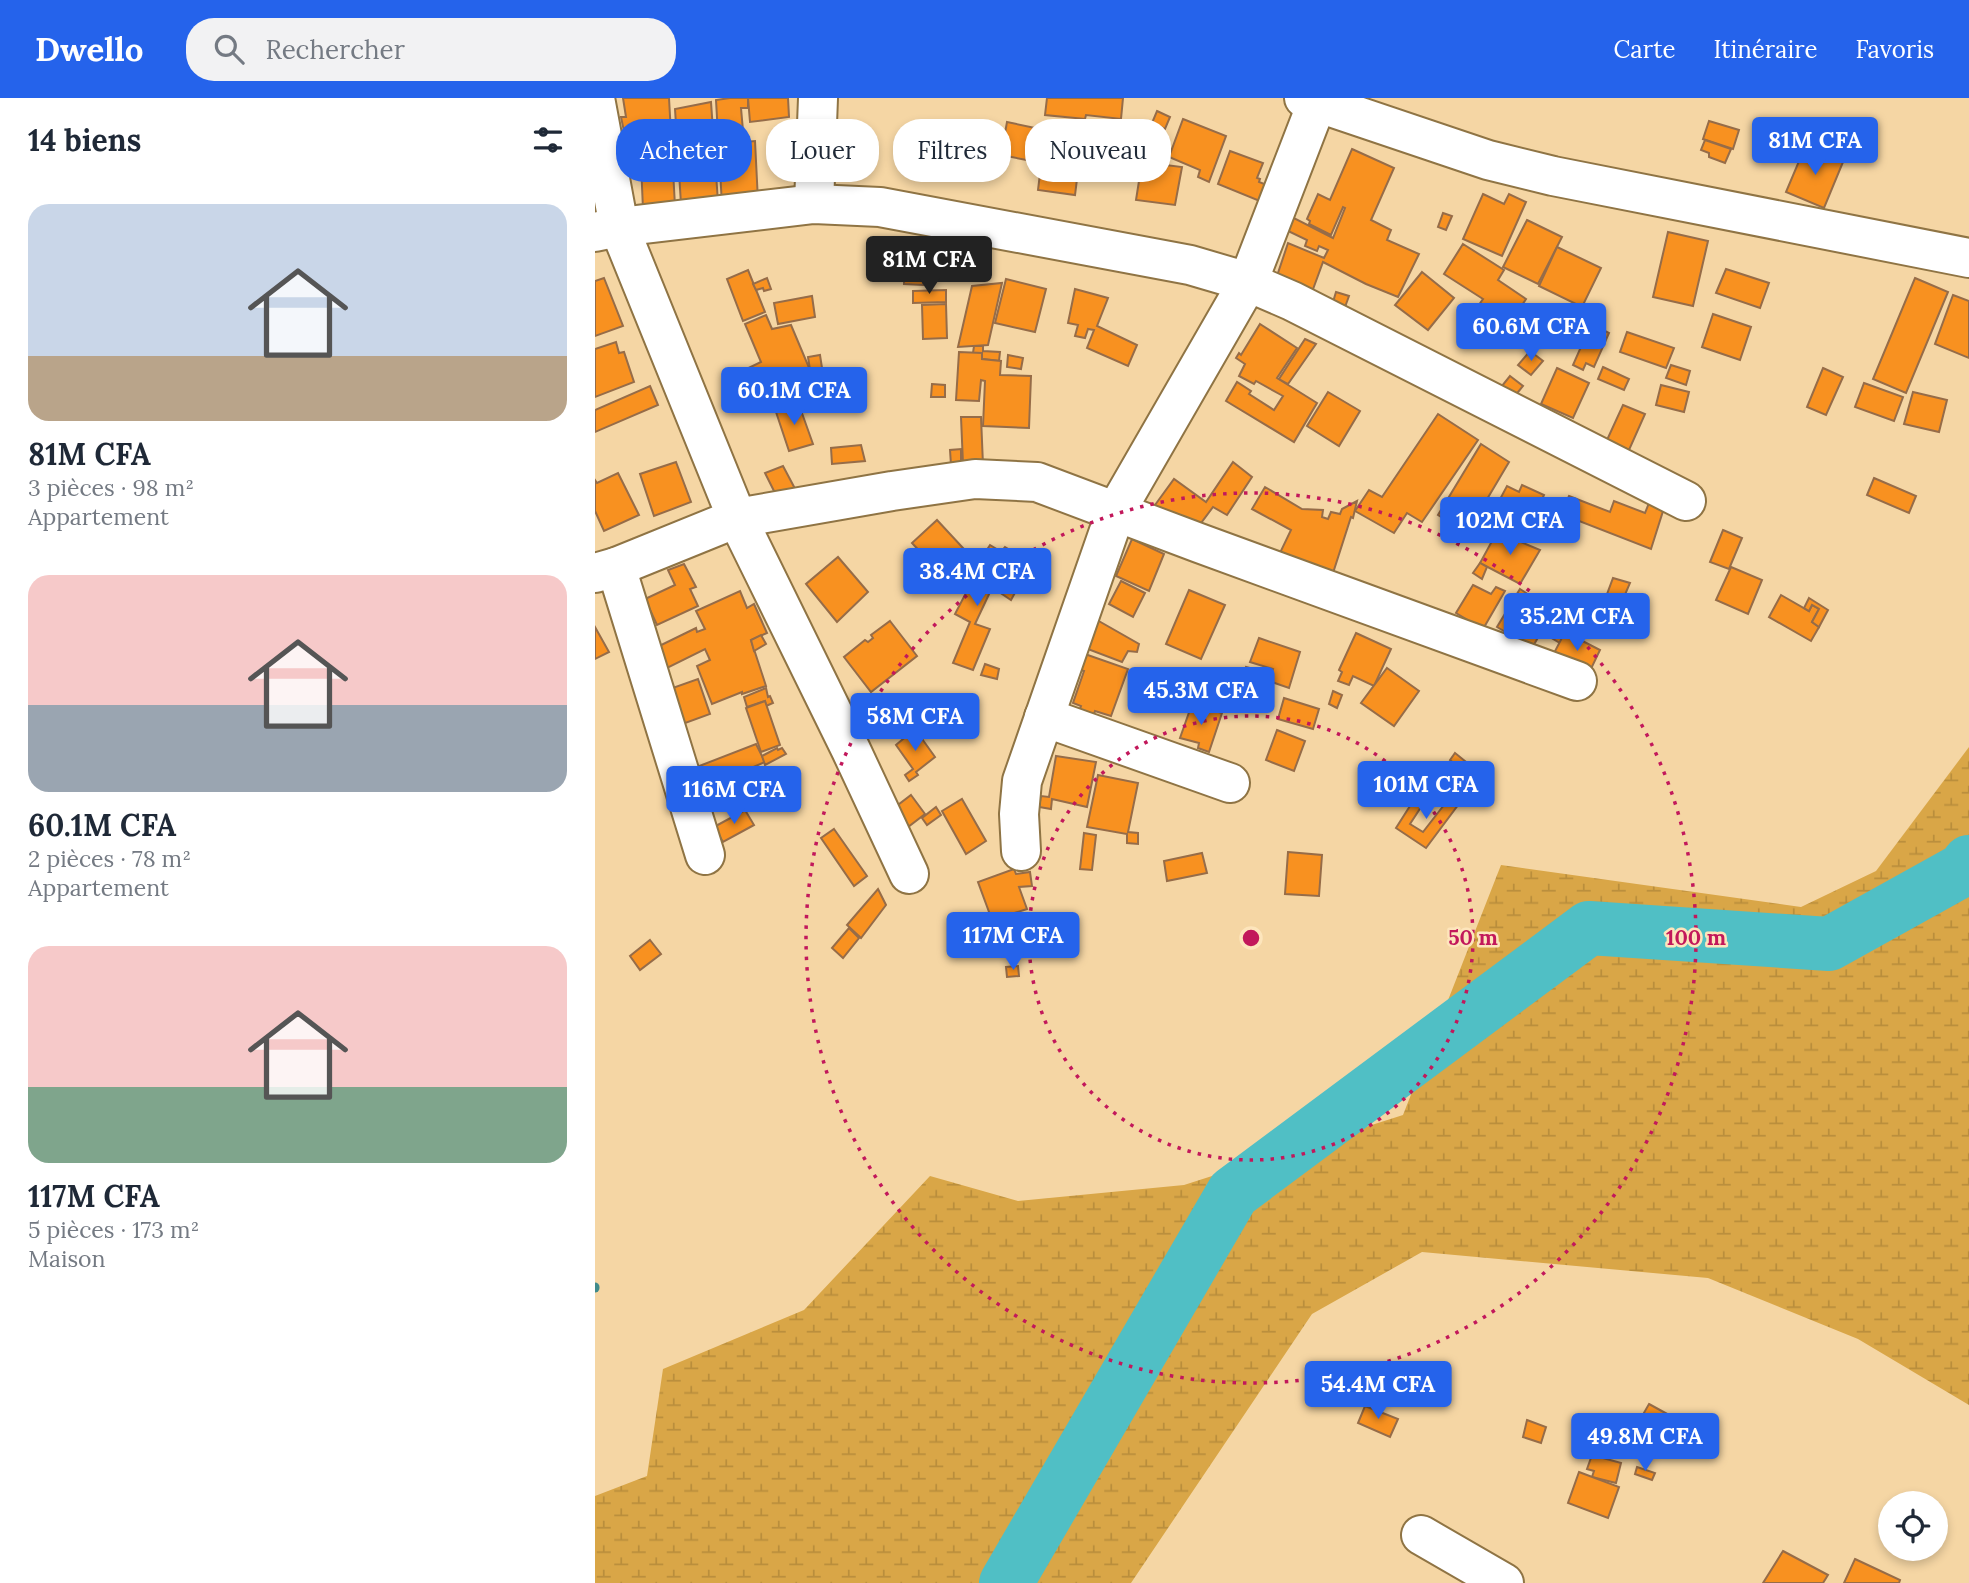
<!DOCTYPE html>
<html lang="fr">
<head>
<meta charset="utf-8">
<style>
	body { margin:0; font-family:Lora,serif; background:#f2f2f3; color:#1f2937; height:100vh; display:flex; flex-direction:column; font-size:26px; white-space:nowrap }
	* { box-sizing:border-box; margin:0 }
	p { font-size:23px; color:#747a83 }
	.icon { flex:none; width:38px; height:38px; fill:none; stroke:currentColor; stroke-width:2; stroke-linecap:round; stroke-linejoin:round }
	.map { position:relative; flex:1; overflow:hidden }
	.side { display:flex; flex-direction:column; background:#fff; width:595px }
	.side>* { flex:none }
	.hud { position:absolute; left:21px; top:21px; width:665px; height:63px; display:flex; gap:14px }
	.controls { position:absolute; left:1283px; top:1393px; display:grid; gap:14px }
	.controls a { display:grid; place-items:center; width:70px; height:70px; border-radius:50%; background:#fff; box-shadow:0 4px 10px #0003; font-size:35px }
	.price { position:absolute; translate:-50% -60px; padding:0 16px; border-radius:7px; background:#2563eb; color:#fff; font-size:23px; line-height:46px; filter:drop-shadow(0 2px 4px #0008) }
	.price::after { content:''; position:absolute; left:50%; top:42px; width:21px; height:16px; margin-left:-10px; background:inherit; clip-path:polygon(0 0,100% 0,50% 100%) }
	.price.on { background:#222; color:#fff }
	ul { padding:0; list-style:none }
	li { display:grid; align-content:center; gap:14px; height:371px; padding:0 28px }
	li span { display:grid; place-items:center; height:217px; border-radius:21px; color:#555 }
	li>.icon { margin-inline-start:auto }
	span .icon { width:126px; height:126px; fill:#fffc; stroke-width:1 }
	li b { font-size:30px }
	h2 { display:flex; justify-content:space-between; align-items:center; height:84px; padding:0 28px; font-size:30px }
	.chip { padding:0 24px; border-radius:28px; background:#fff; box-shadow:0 4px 10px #0003; font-size:24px; line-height:63px }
	.chip.on { background:#2563eb; color:#fff }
	header { display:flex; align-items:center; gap:42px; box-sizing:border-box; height:98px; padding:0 35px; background:#2563eb; color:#fff }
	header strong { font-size:33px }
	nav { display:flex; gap:38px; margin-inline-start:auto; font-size:24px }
	.search { width:490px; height:63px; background:#f2f2f3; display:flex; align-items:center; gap:18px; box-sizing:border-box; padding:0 24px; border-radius:28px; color:#747a83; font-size:26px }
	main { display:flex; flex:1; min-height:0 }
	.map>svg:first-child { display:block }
	.wetland { fill:url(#wetland-marsh) }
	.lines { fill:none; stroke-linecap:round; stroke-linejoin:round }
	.stream { stroke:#408a8a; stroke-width:9 }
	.river { stroke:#50bfc5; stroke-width:54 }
	.building { fill:#f89120; stroke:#966c48; stroke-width:2 }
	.minor-casing { stroke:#8f7444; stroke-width:42 }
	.minor { stroke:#fff; stroke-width:38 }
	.ring { fill:none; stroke:#c2185b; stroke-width:3.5; stroke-dasharray:3.5 7 }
	.centre { fill:#c2185b; stroke:#fde5bc; stroke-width:3.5 }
	.ring-label { font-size:21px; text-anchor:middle; font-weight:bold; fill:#c2185b; stroke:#fde5bc; stroke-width:5; stroke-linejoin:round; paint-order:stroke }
</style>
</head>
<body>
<header>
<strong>Dwello</strong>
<div class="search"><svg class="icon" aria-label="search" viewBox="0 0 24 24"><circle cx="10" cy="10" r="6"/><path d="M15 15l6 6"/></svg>Rechercher</div>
<nav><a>Carte</a><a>Itinéraire</a><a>Favoris</a></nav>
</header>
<main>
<section class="side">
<h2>14 biens<svg class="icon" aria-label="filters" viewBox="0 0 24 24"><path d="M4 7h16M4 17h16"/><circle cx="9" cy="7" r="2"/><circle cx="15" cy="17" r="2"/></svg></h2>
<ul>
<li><span style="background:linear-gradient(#c9d6e8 70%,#b9a48a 0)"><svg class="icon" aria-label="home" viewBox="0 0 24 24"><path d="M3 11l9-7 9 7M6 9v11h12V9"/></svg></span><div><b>81M CFA</b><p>3 pièces · 98 m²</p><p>Appartement</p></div></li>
<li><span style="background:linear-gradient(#f6c9c9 60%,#9aa5b1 0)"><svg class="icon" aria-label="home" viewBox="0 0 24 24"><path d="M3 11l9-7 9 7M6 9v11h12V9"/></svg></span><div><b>60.1M CFA</b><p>2 pièces · 78 m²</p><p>Appartement</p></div></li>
<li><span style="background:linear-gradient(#f6c9c9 65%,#7fa58c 0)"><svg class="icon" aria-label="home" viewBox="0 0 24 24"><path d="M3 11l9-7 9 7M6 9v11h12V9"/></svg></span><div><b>117M CFA</b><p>5 pièces · 173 m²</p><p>Maison</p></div></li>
</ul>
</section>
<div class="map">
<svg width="1374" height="1485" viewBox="0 0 1374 1485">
	<defs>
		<pattern id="wetland-marsh" width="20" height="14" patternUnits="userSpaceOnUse" patternTransform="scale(1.75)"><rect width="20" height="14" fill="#d9a647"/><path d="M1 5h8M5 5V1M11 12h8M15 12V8" fill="none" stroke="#ba8e3c"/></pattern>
	</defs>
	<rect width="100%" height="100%" fill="#f5d6a4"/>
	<!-- wetland -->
	<path class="wetland" d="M1374,649v658l-111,-66 -150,-61 -286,-26 -110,62 -181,269h-536v-87l52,-20 16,-107 141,-59 126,-134 88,25 166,-16 219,-70 98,-250 300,42 75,-36z"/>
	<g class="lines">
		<!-- stream -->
		<path class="stream" d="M0,1189v1"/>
		<!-- river -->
		<path class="river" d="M411,1485l227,-390 356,-265 240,16 135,-75 5,-7"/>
	</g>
	<!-- building -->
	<g class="building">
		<path d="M28,0h46l6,108 -32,3 -3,-69 -14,1 -5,-24h5z"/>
		<path d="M135,0h18v10h-7l3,34 11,-1 3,60 -36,4 -6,-105z"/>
		<path d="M153,0h40l1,19 -39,5z"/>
		<path d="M452,0h76l-2,21 -35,-4 -1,4 -40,-4z"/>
		<path d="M116,4l7,100 -37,2 -6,-95z"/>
		<path d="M562,13l13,6 -5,12 -13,-6z"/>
		<path d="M588,21l43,17 -17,46 -11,-5 2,-7 -31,-13z"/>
		<path d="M1114,23l30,9 -6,19 -30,-10z"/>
		<path d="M412,24l33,7 -3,33 -36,-7z"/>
		<path d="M504,30l21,3 -1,8 -21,-2z"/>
		<path d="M1110,42l26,9 -6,14 -16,-6v-4l-8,-3z"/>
		<path d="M32,46h9l3,21 -9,1z"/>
		<path d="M1210,49l38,15 -19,46 -38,-16z"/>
		<path d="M548,51l15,4 -2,8 -15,-3z"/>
		<path d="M757,51l42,19 -23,52 20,10 -4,10 32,14 -21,43 -32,-13 -43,-22 -11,30 -35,-16 11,-33 36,15 4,-8 -9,-4 -2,5 -12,-5 2,-6 -21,-10 6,-13 41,21 12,-30 -2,-1 -12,28 -22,-11 1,-3 -3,-2 11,-25 12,6z"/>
		<path d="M448,52l37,5 -5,40 -37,-5z"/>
		<path d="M635,53l33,12 -6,15 3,1 -1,3 15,6 -7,16 -49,-20z"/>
		<path d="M547,64l40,5 -7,38 -39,-5z"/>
		<path d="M888,96l21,10 5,-10 17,8 -24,54 -39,-17z"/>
		<path d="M848,115l9,3 -6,14 -8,-3z"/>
		<path d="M932,122l35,17 -24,47 -35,-17z"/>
		<path d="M1073,134l40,9 -15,65 -40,-9z"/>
		<path d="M868,146l41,26 -6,10 28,19 -26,40 -31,-20 14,-20 -39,-25z"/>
		<path d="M310,149h19l-1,38 -19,-1z"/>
		<path d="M962,149l44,21 -19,39 -43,-21z"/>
		<path d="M1131,171l43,14 -9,25 -44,-15z"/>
		<path d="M153,172l17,42 -22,9 -16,-42z"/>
		<path d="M827,174l32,26 -26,32 -33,-25z"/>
		<path d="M9,180l19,48 -28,10v-55z"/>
		<path d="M172,180l4,11 -7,2 -1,-3 -7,2 -3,-6z"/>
		<path d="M1320,180l33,14 -42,101 -33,-14z"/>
		<path d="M411,181l40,10 -11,43 -40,-9z"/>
		<path d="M407,185l-14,62 -30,2 14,-61z"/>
		<path d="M480,191l33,9 -11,28 40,19 -9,21 -41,-18 7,-18 -6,-1 -3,9 -10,-2 3,-11 -10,-2z"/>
		<path d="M351,192v12l-33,1v-12z"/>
		<path d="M741,194l13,4 -4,11 -12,-5z"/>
		<path d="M1358,197l16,6v57l-34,-14z"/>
		<path d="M217,198l3,21 -37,7 -4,-21z"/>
		<path d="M351,206l1,34 -24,1 -1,-34z"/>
		<path d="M1118,216l38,13 -11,33 -38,-13z"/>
		<path d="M171,217l6,14 19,-4 19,45h-8l4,10 -11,5 3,10 -27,11 -12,-26 -17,7 -6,-13 25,-12 -16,-38z"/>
		<path d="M665,226l37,24 -20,30 40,25 -23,39 -68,-41 11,-19 14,9 -2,3 25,16 9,-14 -27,-15 -2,3 -15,-8 6,-12 -9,-6 3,-5 2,2z"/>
		<path d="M996,226l18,9 -15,34 -8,-4 -3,7 -10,-5z"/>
		<path d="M1032,234l47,16 -8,20 -46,-16z"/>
		<path d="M710,241l11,5 -28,40 -9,-5z"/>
		<path d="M21,244l3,11 5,-1 10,30 -39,15v-48z"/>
		<path d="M379,248h9v5l17,1 -1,9 -17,-2v-6h-9z"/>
		<path d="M935,253l13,10 -12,14 -13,-10z"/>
		<path d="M364,254l23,1v6l19,2 -1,14 31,1 -2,52 -46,-2 2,-45 -4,-1 -2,21 -23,-1z"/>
		<path d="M225,257l2,13 -12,2 -2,-13z"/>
		<path d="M413,257l15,3 -2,11 -14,-2z"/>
		<path d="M1076,267l19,6 -4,14 -20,-7z"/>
		<path d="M1008,269l26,12 -5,11 -26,-11z"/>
		<path d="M962,270l32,15 -16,35 -32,-14z"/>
		<path d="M1228,270l20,9 -17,38 -19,-8z"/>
		<path d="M235,271l6,20 16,-3 3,17 -35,8 -10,-38z"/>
		<path d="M915,278l13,10 -13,16 -13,-10z"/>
		<path d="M1269,285l39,14 -9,24 -39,-14z"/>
		<path d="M337,286l13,1v12h-14z"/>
		<path d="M1066,287l28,7 -5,20 -28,-7z"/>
		<path d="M55,288l8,19 -63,27v-22z"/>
		<path d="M733,294l32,19 -21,35 -32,-20z"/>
		<path d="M1318,294l34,8 -8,32 -35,-8z"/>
		<path d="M203,304l15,42 -24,7 -14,-42z"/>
		<path d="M1028,307l22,9 -16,36 -22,-10z"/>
		<path d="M843,316l40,26 -56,82 -15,-9 -13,20 -39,-22 14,-21 13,7z"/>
		<path d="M366,319h20l2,48 -20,-1z"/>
		<path d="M886,346l28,18 -42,71 -29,-18z"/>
		<path d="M266,347l4,16 -33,3 -1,-16z"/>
		<path d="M366,351v15l-10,1 -1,-15z"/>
		<path d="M81,364l15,40 -37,14 -14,-42z"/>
		<path d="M638,364l19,15 -25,38 -14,-8 -18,24 -21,-9 -19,-17 19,-26 32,23z"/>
		<path d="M188,368l18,34 -19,7 -17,-34z"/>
		<path d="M23,375l21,42 -35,16 -9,-20v-31l2,3z"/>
		<path d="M1279,380l42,18 -7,17 -42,-18z"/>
		<path d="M927,387l22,10 -18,41 -37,-16 18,-34 12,6z"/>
		<path d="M670,389l37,22 21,1 -1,7 6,2 3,-7 9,2 2,-5 15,-8 -4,17 -2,-1 -18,56 -55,-16 13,-27 -39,-21z"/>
		<path d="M974,398l41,16 4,-11 31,12 4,-10 15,5 -13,41 -90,-35z"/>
		<path d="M342,422l26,28 -25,23 -26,-28z"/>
		<path d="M1128,432l19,8 -13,31 -19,-7z"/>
		<path d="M902,434l43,18 -20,34 -40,-21z"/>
		<path d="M537,441l32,15 -15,37 -33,-15z"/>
		<path d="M395,447l15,9 -10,16 4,3 -24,51 15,5 -17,41 -20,-7 17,-41 -15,-8 26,-50 -2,-2z"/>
		<path d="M410,449l21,13 -10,19 -20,-11 9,-14 -4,-2z"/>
		<path d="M243,459l30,35 -31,30 -31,-38z"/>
		<path d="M885,465l7,4 -5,12 -9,-6z"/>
		<path d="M89,466l12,23 -6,2 8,17 -41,19 -12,-26 30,-14 -7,-15z"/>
		<path d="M1136,469l31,13 -14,34 -32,-14z"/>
		<path d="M1018,480l17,5 -12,28 -15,-6z"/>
		<path d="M410,483l12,8 -6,11 -12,-8z"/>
		<path d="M526,483l24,12 -12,24 -24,-13z"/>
		<path d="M878,487l18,9 5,-7 9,4 -22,38 -27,-16z"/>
		<path d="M925,491l34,22 -10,16 -16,-9 -5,7 -5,-4 -9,13 -12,-7z"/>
		<path d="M594,492l36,15 -24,54 -35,-15z"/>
		<path d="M145,493l7,17 7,-4 13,29 -16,7 15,46 -24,8v-2l-30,12 -15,-38 13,-6 -5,-11 -42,21 -10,-21 43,-21 1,4 8,-3 -9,-18z"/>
		<path d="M1186,497l28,16 3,-6 7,4 -7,13 7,5 -8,14 -42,-24z"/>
		<path d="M1214,500l19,12 -9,17 -7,-5 7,-13 -7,-4 -3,6 -5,-3z"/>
		<path d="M933,520l16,9 -12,21 -23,-14 9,-13 5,4z"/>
		<path d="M502,522l42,24 -2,8 -9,-1 -6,11 -37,-14z"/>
		<path d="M295,523l27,35 -46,36 -27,-35 21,-17 3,2 5,-4 -2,-3z"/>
		<path d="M0,529l14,25 -14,7z"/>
		<path d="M958,529l12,5 -5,11 -12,-7z"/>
		<path d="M970,534l35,18 -11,23 -36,-18z"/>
		<path d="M761,535l35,16 -17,37 -21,-10 -4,9 -11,-4 4,-9 -3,-2z"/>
		<path d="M166,537l5,9 -12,7 -3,-11z"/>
		<path d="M664,540l41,14 -11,36 -20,-7 4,-12 -23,-7z"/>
		<path d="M487,555l46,16 -17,47 -16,-5 -4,11 -14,-5 4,-11 -8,-3 11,-32 -7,-2z"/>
		<path d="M390,566l14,5 -2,10 -16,-4z"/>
		<path d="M651,569l15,4 -5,16 -15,-5z"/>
		<path d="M792,570l32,23 -25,35 -33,-23z"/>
		<path d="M609,572l16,6 -6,15 -16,-6z"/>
		<path d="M627,579l15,6 -5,13 -14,-4z"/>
		<path d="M103,581l12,35 -33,12 -13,-35z"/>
		<path d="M171,590l2,9 2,-1 3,7 -7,3 -1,-5 -18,6 -3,-10z"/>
		<path d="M738,593l9,4 -5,13 -8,-4z"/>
		<path d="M689,600l35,11 -6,20 -35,-10z"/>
		<path d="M170,603l15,44 -19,7 -15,-44z"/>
		<path d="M597,606l30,9 -13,39 -11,-4 1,-5 -19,-5z"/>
		<path d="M320,631l20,28 -19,15 2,3 -9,6 -4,-6 8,-6 -17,-24z"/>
		<path d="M682,632l28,11 -11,30 -28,-11z"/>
		<path d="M161,646l9,18 -35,15v2l-25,11 -16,-20z"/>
		<path d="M182,650l1,2 4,-2 4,6 -21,11 -3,-9z"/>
		<path d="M860,655l26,21 -6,8 -25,-22z"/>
		<path d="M461,658l40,6 -9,45 -35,-8 -1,10 -12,-2 2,-11 8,1z"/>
		<path d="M850,672l14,10 -10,14 -14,-10z"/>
		<path d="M503,677l40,8 -10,49 10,1v11l-11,-1v-9l-40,-7z"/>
		<path d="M316,697l14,19 -17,13 -14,-19z"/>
		<path d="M822,697l8,6 -15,23 13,8 28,-36 10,5 -35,47 -30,-20z"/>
		<path d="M367,701l24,42 -20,13 -24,-43z"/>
		<path d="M341,709l5,8 -14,10 -5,-7z"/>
		<path d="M150,712l9,15 -31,17 -9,-15z"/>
		<path d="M239,731l33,47 -13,10 -33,-48z"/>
		<path d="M489,735l12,2 -4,35 -12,-1z"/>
		<path d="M693,754l34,3 -3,41 -34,-2z"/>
		<path d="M607,755l5,20 -40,8 -3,-20z"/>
		<path d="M419,771l2,5 14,-2 2,14 -13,1 8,22 -35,11 -14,-38z"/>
		<path d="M283,791l8,16 -25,33 -14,-13z"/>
		<path d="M254,830l10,10 -16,20 -11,-10z"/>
		<path d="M55,842l11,14 -21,16 -10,-14z"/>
		<path d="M423,868l1,10 -12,1 -1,-10z"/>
		<path d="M1054,1306l31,17 -8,14 -31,-17z"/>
		<path d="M770,1308l33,13 -8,18 -32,-14z"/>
		<path d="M932,1322l19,7 -5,16 -18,-6z"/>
		<path d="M997,1357l29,8 -5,20 -24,-6 2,-6 -7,-2z"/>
		<path d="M1042,1369l18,6 -3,7 -17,-6z"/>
		<path d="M984,1374l40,15 -11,31 -40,-15z"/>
		<path d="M1188,1453l45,24 -5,8h-60z"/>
		<path d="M1260,1461l45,21 -1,3h-55z"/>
	</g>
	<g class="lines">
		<defs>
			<g id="minor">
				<path d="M0,0l24,129 118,291 -121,49 -21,6"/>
				<path d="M709,0l184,62 65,16 416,82"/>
				<path d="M219,106l4,-106"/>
				<path d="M0,134l24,-5 195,-23 66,3 310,58 58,17 44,19 394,200"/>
				<path d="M21,469l89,288"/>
				<path d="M449,619l186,66"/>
				<path d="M426,753l-2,-37 3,-33 94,-270 132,-229 69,-179"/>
				<path d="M314,776l-58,-124 -114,-232 155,-27 83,-12 62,3 162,61 378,138"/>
				<path d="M826,1437l83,48"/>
			</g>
		</defs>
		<!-- minor casing -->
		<use href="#minor" class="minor-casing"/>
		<!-- minor -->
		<use href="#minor" class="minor"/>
	</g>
	<!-- distance rings -->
	<g class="ring">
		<circle cx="656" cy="840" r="222"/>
		<circle cx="656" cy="840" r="445"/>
	</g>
	<circle cx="656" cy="840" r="10" class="centre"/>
	<g class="ring-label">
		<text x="878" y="847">50 m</text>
		<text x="1101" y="847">100 m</text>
	</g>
</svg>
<div class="controls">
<a><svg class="icon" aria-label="locate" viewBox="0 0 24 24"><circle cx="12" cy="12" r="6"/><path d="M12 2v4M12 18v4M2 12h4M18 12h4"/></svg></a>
</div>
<b class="price" style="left:1220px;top:79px">81M CFA</b>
<b class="price on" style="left:334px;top:198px">81M CFA</b>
<b class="price" style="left:936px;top:265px">60.6M CFA</b>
<b class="price" style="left:199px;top:329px">60.1M CFA</b>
<b class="price" style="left:915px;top:459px">102M CFA</b>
<b class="price" style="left:382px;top:510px">38.4M CFA</b>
<b class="price" style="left:982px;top:555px">35.2M CFA</b>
<b class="price" style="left:606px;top:629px">45.3M CFA</b>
<b class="price" style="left:320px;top:655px">58M CFA</b>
<b class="price" style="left:831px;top:723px">101M CFA</b>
<b class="price" style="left:139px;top:728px">116M CFA</b>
<b class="price" style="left:418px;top:874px">117M CFA</b>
<b class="price" style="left:783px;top:1323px">54.4M CFA</b>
<b class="price" style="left:1050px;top:1375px">49.8M CFA</b>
<div class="hud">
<a class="chip on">Acheter</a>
<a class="chip">Louer</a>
<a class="chip">Filtres</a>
<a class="chip">Nouveau</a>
</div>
</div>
</main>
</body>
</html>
